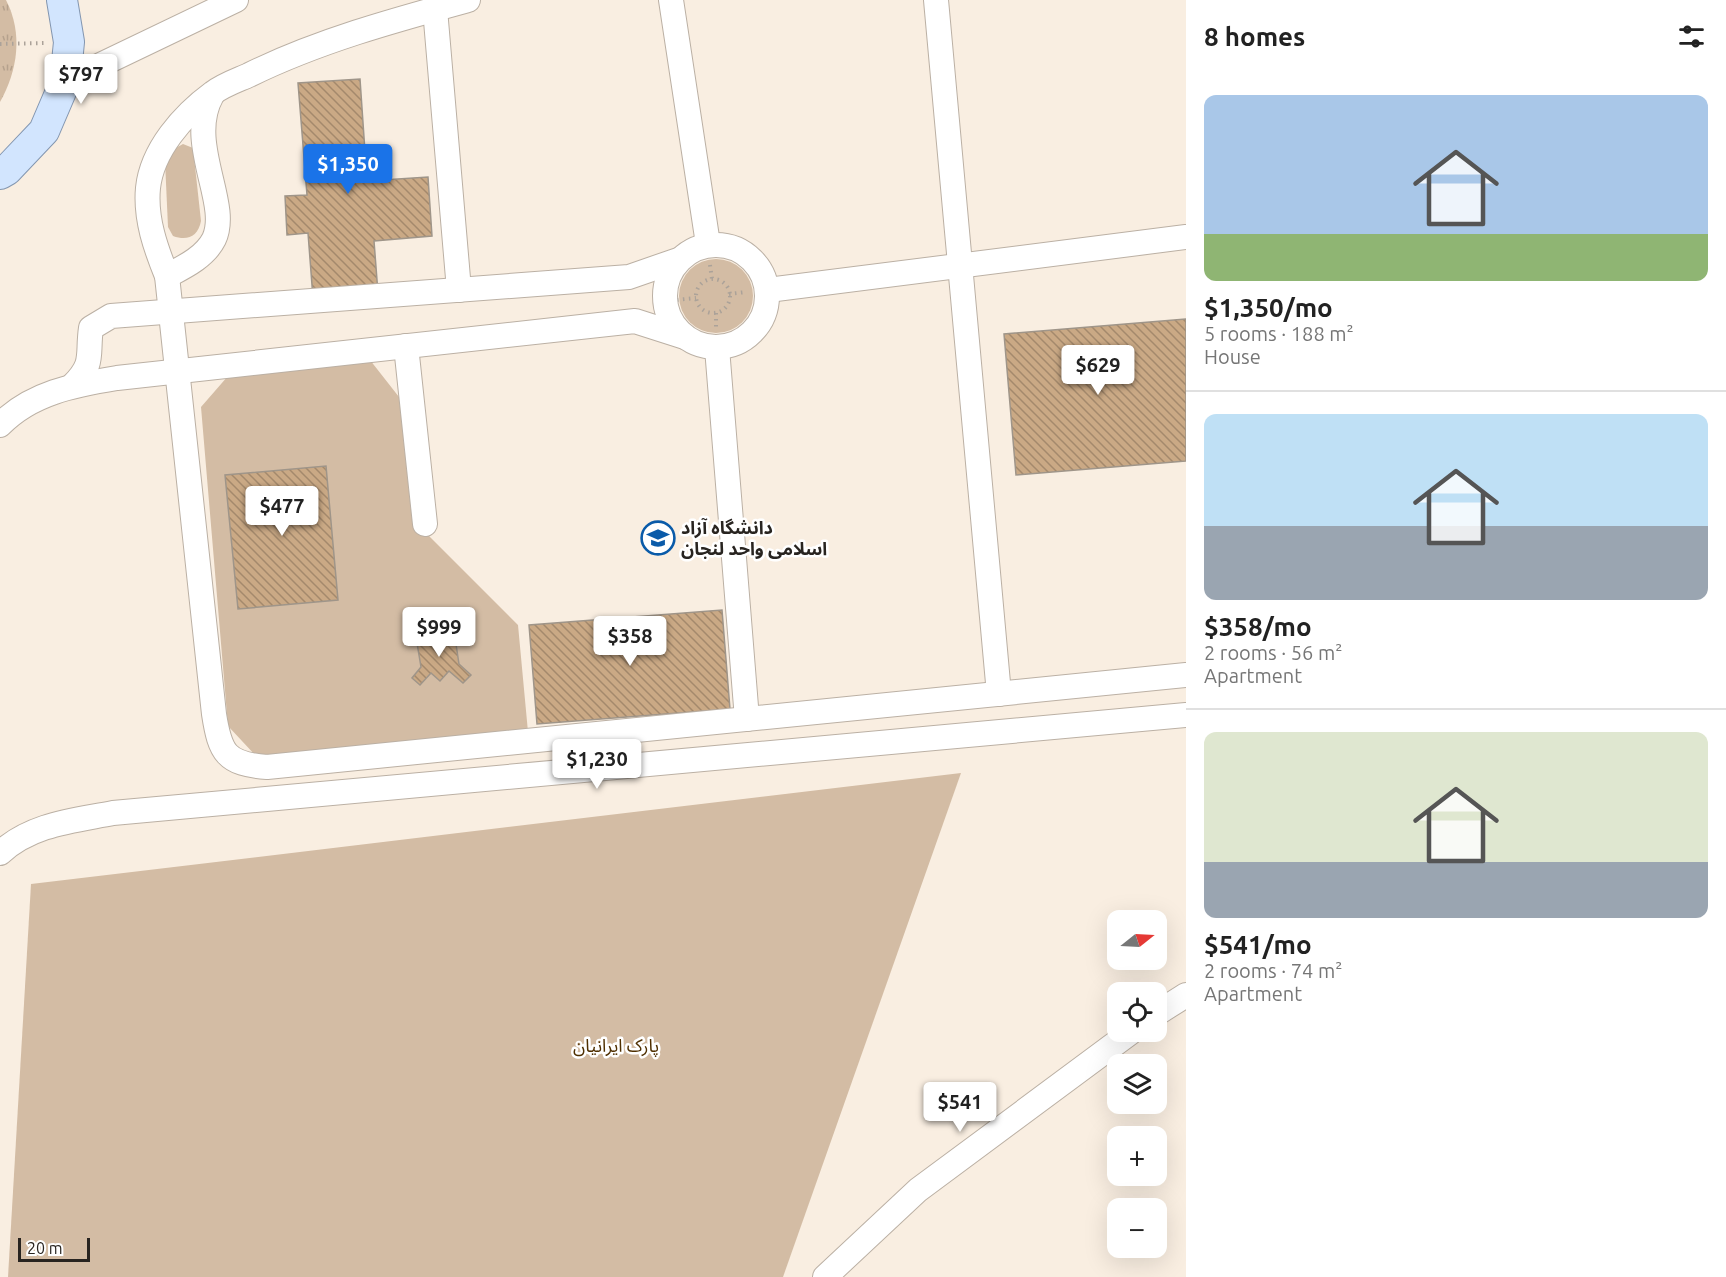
<!DOCTYPE html>
<html lang="en">
<head>
<meta charset="utf-8">
<style>
	body { margin:0; font-family:Ubuntu,"Noto Sans Arabic",sans-serif; background:#f2f2f2; color:#222; height:100vh; display:flex; flex-direction:column; font-size:22px; white-space:nowrap }
	* { box-sizing:border-box; margin:0 }
	p { font-size:20px; color:#767676 }
	.icon { flex:none; width:33px; height:33px; fill:none; stroke:currentColor; stroke-width:2; stroke-linecap:round; stroke-linejoin:round }
	.map { position:relative; flex:1; overflow:hidden }
	.sheet { display:flex; flex-direction:column; background:#fff; width:540px }
	.sheet>* { flex:none }
	.needle { width:39px; rotate:72deg }
	.buttons { position:absolute; left:1107px; top:910px; display:grid; gap:12px }
	.buttons a { display:grid; place-items:center; width:60px; height:60px; border-radius:12px; background:#fff; box-shadow:0 6px 24px #0002; font-size:30px }
	.scale { position:absolute; left:18px; bottom:15px; width:72px; box-sizing:border-box; padding-left:6px; border:3px solid #282420; border-top:0; font-size:16px; line-height:21px; white-space:nowrap; color:#282420; -webkit-text-stroke:4px #fff; paint-order:stroke }
	.price { position:absolute; translate:-50% -51px; padding:0 14px; border-radius:6px; background:#fff; color:#222; font-size:20px; line-height:39px; filter:drop-shadow(0 2px 3px #0008) }
	.price::after { content:''; position:absolute; left:50%; top:36px; width:18px; height:14px; margin-left:-9px; background:inherit; clip-path:polygon(0 0,100% 0,50% 100%) }
	.price.current { background:#1a73e8; color:#fff }
	ul { padding:0; list-style:none }
	li { display:grid; align-content:center; gap:12px; height:318px; padding:0 18px }
	li+li { border-top:2px solid #e0e0e0 }
	li span { display:grid; place-items:center; height:186px; border-radius:12px; color:#555 }
	li>.icon { margin-inline-start:auto }
	span .icon { width:108px; height:108px; fill:#fffc; stroke-width:1 }
	li b { font-size:26px }
	h2 { display:flex; justify-content:space-between; align-items:center; height:72px; padding:0 18px; font-size:26px }
	main { display:flex; flex:1; min-height:0 }
	.map>svg:first-child { display:block }
	.grass { fill:url(#grass-tufts) }
	.green { fill:#d3bca4 }
	.building { fill:url(#building-back-hatch); stroke:#9f9589; stroke-width:1.5 }
	.lines { fill:none; stroke-linecap:round; stroke-linejoin:round }
	.minor-casing { stroke:#bbb0a4; stroke-width:26 }
	.major-casing { stroke:#8396b0; stroke-width:32 }
	.path { stroke:#aba299; stroke-width:4; stroke-dasharray:1.5 4.5; stroke-linecap:butt }
	.minor { stroke:#fff; stroke-width:24 }
	.major { stroke:#d2e5fe; stroke-width:30 }
	.labels { text-anchor:middle; stroke-width:5; stroke-linejoin:round; paint-order:stroke }
	.poi-label { font-size:18px; font-weight:bold; fill:#282420; stroke:#fff; text-anchor:start }
	.park-label { font-size:18px; fill:#4f2f00; stroke:#fff }
</style>
</head>
<body>
<main>
<div class="map">
<svg width="1186" height="1277" viewBox="0 0 1186 1277">
	<defs>
		<pattern id="grass-tufts" width="24" height="20" patternUnits="userSpaceOnUse" patternTransform="scale(1.5)"><rect width="24" height="20" fill="#d3bca4"/><path d="M3 7l-1-3M5 7V3M7 7l1-3M15 17l-1-3M17 17v-4M19 17l1-3" fill="none" stroke="#b5a18d"/></pattern>
		<pattern id="building-back-hatch" width="6" height="6" patternUnits="userSpaceOnUse" patternTransform="scale(1.5)"><rect width="6" height="6" fill="#caa985"/><path d="M-1 5l2 2M0 0l6 6M5-1l2 2" fill="none" stroke="#a4896c"/></pattern>
	</defs>
	<rect width="100%" height="100%" fill="#f9eee1"/>
	<!-- grass -->
	<path class="grass" d="M0,0h6c17,33 12,70 -6,102z"/>
	<!-- green -->
	<g class="green">
		<path d="M183,144l10,4 8,73c-3,16 -14,20 -28,15l-5,-9 -3,-66 7,-11z"/>
		<circle cx="716" cy="296" r="37"/>
		<path d="M370,360l29,37 13,122 106,106 10,107 -272,24 -28,-30 -27,-319 27,-31z"/>
		<path d="M961,773l-178,504h-775l23,-393z"/>
	</g>
	<!-- building -->
	<g class="building">
		<path d="M360,79l7,102 61,-4 4,59 -58,5 4,52 -65,5 -5,-65 -21,2 -2,-39 22,-1 -9,-112z"/>
		<path d="M1186,319v142l-170,14 -12,-141z"/>
		<path d="M326,466l12,134 -100,9 -13,-134z"/>
		<path d="M722,610l8,99 -193,15 -8,-99z"/>
		<path d="M454,631l5,33 12,11 -8,8 -14,-12 -9,10 -9,-8 -11,12 -8,-7 9,-11 -5,-30z"/>
	</g>
	<g class="lines">
		<defs>
			<g id="minor">
				<path d="M468,0c-73,20 -150,41 -219,75 -11,5 -26,10 -36,18 -30,22 -61,57 -65,95 -3,31 8,61 19,88l47,438c6,39 12,50 53,53l919,-92"/>
				<path d="M671,0l37,244"/>
				<path d="M936,0l63,694"/>
				<path d="M435,9l24,281"/>
				<path d="M65,82l171,-82"/>
				<circle cx="716" cy="296" r="51"/>
				<path d="M167,276c17,-9 38,-19 47,-37 17,-36 -29,-96 -2,-144"/>
				<path d="M768,290l418,-53"/>
				<path d="M406,346l19,178"/>
				<path d="M717,348l30,371"/>
				<path d="M73,385c22,-22 14,-30 18,-57l20,-12 518,-39 49,-17"/>
				<path d="M0,425c31,-32 74,-40 117,-47l518,-57 50,16"/>
				<path d="M0,853c32,-29 72,-32 113,-40l1073,-98"/>
				<path d="M1156,1014l30,-19"/>
				<path d="M825,1277l93,-87 213,-158"/>
			</g>
			<path id="major" d="M0,174l7,-4 37,-39 21,-49 4,-40 -7,-42"/>
		</defs>
		<!-- minor casing -->
		<use href="#minor" class="minor-casing"/>
		<!-- major casing -->
		<use href="#major" class="major-casing"/>
		<!-- path -->
		<g class="path">
			<path d="M0,44l44,-1"/>
			<path d="M710,265l2,14"/>
			<circle cx="713" cy="296" r="17"/>
			<path d="M729,294l17,-2"/>
			<path d="M665,301l31,-3"/>
			<path d="M716,313v14"/>
		</g>
		<!-- minor -->
		<use href="#minor" class="minor"/>
		<!-- major -->
		<use href="#major" class="major"/>
	</g>
	<!-- icons -->
	<defs>
		<symbol id="university-ring" viewBox="-11 -11 22 22"><circle r="9.5" fill="#fff" stroke="#0a5ba9" stroke-width="1.5"/><path d="M0-5L7-2L0 1L-7-2ZM-4 1L0 2.5L4 1V4Q0 6-4 4Z" fill="#0a5ba9"/></symbol>
	</defs>
	<g fill-rule="evenodd">
		<use href="#university-ring" x="639" y="519" width="38" height="38"/>
	</g>
	<g class="labels">
		<!-- poi labels -->
		<g class="poi-label">
			<text x="681" y="534">دانشگاه آزاد<tspan x="681" dy="21">اسلامی واحد لنجان</tspan></text>
		</g>
		<!-- park labels -->
		<g class="park-label">
			<text x="616" y="1052">پارک ایرانیان</text>
		</g>
	</g>
</svg>
<div class="buttons">
<a><svg class="needle" viewBox="-14 -14 28 28"><path d="M0-13l5 13h-10z" fill="#e53935"/><path d="M0 13l5-13h-10z" fill="#767676"/></svg></a>
<a><svg class="icon" aria-label="locate" viewBox="0 0 24 24"><circle cx="12" cy="12" r="6"/><path d="M12 2v4M12 18v4M2 12h4M18 12h4"/></svg></a>
<a><svg class="icon" aria-label="layers" viewBox="0 0 24 24"><path d="M12 4l9 5-9 5-9-5zM3 14l9 5 9-5"/></svg></a>
<a>+</a>
<a>−</a>
</div>
<div class="scale">20 m</div>
<b class="price" style="left:81px;top:105px">$797</b>
<b class="price current" style="left:348px;top:195px">$1,350</b>
<b class="price" style="left:1098px;top:396px">$629</b>
<b class="price" style="left:282px;top:537px">$477</b>
<b class="price" style="left:439px;top:658px">$999</b>
<b class="price" style="left:630px;top:667px">$358</b>
<b class="price" style="left:597px;top:790px">$1,230</b>
<b class="price" style="left:960px;top:1133px">$541</b>
</div>
<section class="sheet">
<h2>8 homes<svg class="icon" aria-label="filters" viewBox="0 0 24 24"><path d="M4 7h16M4 17h16"/><circle cx="9" cy="7" r="2"/><circle cx="15" cy="17" r="2"/></svg></h2>
<ul>
<li><span style="background:linear-gradient(#a9c7e8 75%,#8fb573 0)"><svg class="icon" aria-label="home" viewBox="0 0 24 24"><path d="M3 11l9-7 9 7M6 9v11h12V9"/></svg></span><div><b>$1,350/mo</b><p>5 rooms · 188 m²</p><p>House</p></div></li>
<li><span style="background:linear-gradient(#bfe0f5 60%,#9aa5b1 0)"><svg class="icon" aria-label="home" viewBox="0 0 24 24"><path d="M3 11l9-7 9 7M6 9v11h12V9"/></svg></span><div><b>$358/mo</b><p>2 rooms · 56 m²</p><p>Apartment</p></div></li>
<li><span style="background:linear-gradient(#dfe7d0 70%,#9aa5b1 0)"><svg class="icon" aria-label="home" viewBox="0 0 24 24"><path d="M3 11l9-7 9 7M6 9v11h12V9"/></svg></span><div><b>$541/mo</b><p>2 rooms · 74 m²</p><p>Apartment</p></div></li>
</ul>
</section>
</main>
</body>
</html>
